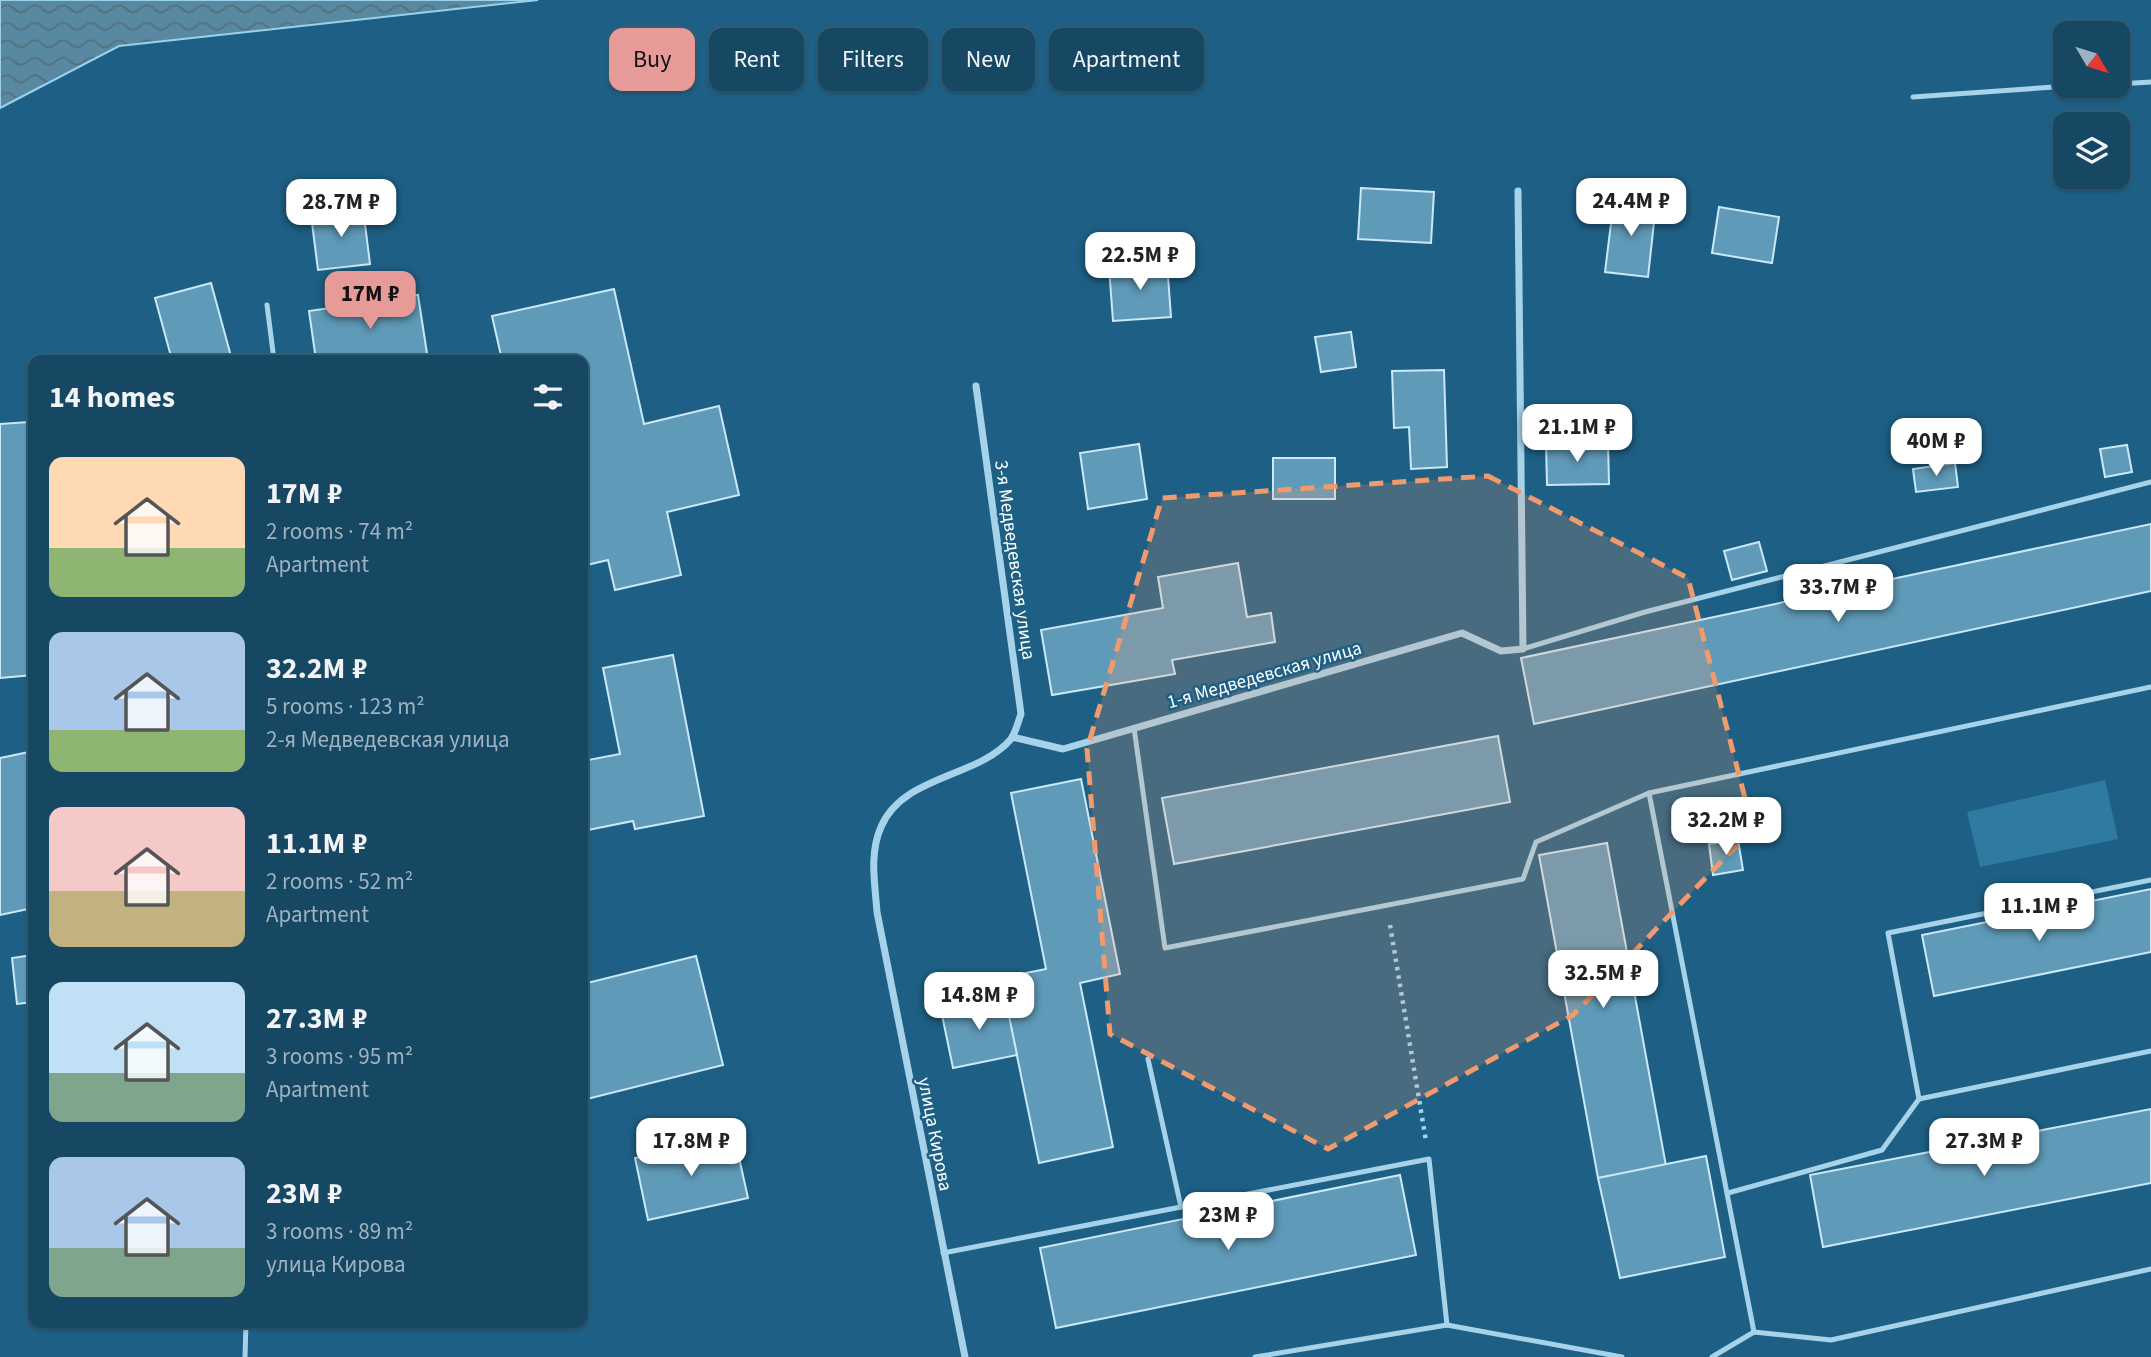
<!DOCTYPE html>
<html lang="en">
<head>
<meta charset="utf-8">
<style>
	body { margin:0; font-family:"Source Sans 3",sans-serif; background:#23526d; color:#f1f3f6; height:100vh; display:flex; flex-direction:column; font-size:26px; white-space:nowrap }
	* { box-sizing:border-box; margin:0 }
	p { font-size:23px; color:#9eb2bf }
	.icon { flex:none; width:38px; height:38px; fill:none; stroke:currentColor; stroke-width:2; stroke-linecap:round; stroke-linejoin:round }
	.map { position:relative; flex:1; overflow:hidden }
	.sheet { position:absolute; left:28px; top:355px; width:560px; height:973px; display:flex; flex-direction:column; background:#164864; border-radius:14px; box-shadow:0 2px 5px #0004,0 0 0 2px #356078 }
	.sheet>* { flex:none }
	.banner { position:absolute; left:609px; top:28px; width:665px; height:63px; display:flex; gap:14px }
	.needle { width:46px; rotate:128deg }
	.tools { position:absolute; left:2053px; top:21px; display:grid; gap:14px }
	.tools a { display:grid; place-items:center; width:77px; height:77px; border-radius:14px; background:#164864; box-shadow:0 2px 5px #0004,0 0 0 2px #356078; font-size:35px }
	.price { position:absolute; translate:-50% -60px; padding:0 16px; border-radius:14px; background:#fff; color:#222; font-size:23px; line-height:46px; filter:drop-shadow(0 2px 4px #0008) }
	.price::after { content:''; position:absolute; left:50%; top:42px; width:21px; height:16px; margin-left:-10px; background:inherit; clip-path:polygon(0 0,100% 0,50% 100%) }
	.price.current { background:#e69b98; color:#111 }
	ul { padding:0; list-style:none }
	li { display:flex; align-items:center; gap:21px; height:175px; padding:0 21px }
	li span { display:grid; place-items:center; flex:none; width:196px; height:140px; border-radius:14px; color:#555 }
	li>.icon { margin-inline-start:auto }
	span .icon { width:84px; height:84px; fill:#fffc; stroke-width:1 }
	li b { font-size:30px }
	h2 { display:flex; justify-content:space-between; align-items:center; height:84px; padding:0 21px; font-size:30px }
	.tag { padding:0 24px; border-radius:14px; background:#164864; box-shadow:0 2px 5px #0004,0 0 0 2px #356078; font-size:24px; line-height:63px }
	.tag.current { background:#e69b98; color:#111 }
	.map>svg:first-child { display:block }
	.green { fill:#2e7aa1 }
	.water { fill:url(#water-waves); stroke:#99d1ec; stroke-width:2 }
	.building { fill:#5f9ab8; stroke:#cae8f7; stroke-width:2 }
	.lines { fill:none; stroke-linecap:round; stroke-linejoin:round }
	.path { stroke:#a6d3ea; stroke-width:4.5; stroke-dasharray:3.5 5; stroke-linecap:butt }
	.service { stroke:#a6d3ea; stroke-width:5 }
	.minor { stroke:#a6d3ea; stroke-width:7 }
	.marked { fill:#f19b6d; fill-opacity:0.2; stroke:#f19b6d; stroke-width:5; stroke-dasharray:14 9; stroke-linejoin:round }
	.labels { text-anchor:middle; stroke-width:5; stroke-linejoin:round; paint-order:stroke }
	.street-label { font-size:19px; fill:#fff; stroke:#1e6085 }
</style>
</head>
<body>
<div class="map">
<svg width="2151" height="1357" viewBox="0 0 2151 1357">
	<defs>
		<pattern id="water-waves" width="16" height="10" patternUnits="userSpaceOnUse" patternTransform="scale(1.75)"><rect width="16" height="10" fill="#5988a1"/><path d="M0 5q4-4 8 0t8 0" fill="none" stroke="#54707f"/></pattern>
	</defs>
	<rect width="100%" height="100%" fill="#1e6085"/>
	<!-- green -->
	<path class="green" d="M2105,780l13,59 -138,28 -13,-55z"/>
	<!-- water -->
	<path class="water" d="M0,0h538l-419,46 -119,62z"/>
	<!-- building -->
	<g class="building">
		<path d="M1361,188l73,4 -3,51 -73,-4z"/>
		<path d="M1614,199l42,5 -8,73 -43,-5z"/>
		<path d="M1719,207l60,10 -7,46 -60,-10z"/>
		<path d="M363,208l7,56 -52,6 -7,-55z"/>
		<path d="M1167,263l4,54 -58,4 -4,-54z"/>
		<path d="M211,283l21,77h-60l-17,-62z"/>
		<path d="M614,289l30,135 75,-18 20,89 -72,17 14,63 -66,15 -7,-30 -25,6v-206h-81l-10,-44z"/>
		<path d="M418,295l10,65h-112l-7,-49z"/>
		<path d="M1351,332l5,35 -35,5 -6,-35z"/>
		<path d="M1444,370l3,97 -36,2 -2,-42 -15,1 -2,-57z"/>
		<path d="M29,422l4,58v195l-33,3v-254z"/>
		<path d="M1608,442l1,42 -62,1 -1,-42z"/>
		<path d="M1139,444l8,55 -59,10 -8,-56z"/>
		<path d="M2127,445l5,27 -27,5 -5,-28z"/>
		<rect x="1273" y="458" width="62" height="41"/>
		<path d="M1955,463l3,24 -42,5 -3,-23z"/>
		<path d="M2151,524v67l-617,133 -13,-66z"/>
		<path d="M1759,542l8,29 -35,9 -8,-29z"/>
		<path d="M1238,563l9,54 24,-4 4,29 -103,18 3,14 -123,21 -11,-65 122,-22 -5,-31z"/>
		<path d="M673,655l31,161 -69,13 -2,-8 -50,10v-70l37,-7 -17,-86z"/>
		<path d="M1498,736l12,66 -336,62 -12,-66z"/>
		<path d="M29,752l4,23v133l-33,7v-157z"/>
		<path d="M1081,779l39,195 -40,9 33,164 -74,16 -38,-185 45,-9 -35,-176z"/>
		<path d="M1738,840l5,30 -30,5 -4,-31z"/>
		<path d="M1607,843l59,323 -68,12 -59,-323z"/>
		<path d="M2151,889v63l-217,44 -12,-61z"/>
		<path d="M33,955v47l-16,2 -5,-46z"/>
		<path d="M696,956l27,109 -140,35v-116z"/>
		<path d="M1005,997l12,58 -64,13 -12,-58z"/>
		<path d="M2151,1109v74l-328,64 -13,-72z"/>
		<path d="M734,1135l14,63 -100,22 -13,-62z"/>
		<path d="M1706,1156l19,101 -105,21 -22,-100z"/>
		<path d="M1400,1175l16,80 -360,73 -16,-80z"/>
	</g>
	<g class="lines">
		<!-- path -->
		<path class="path" d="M1390,925l36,216"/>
		<!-- service -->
		<g class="service">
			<path d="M2118,84l33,-2"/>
			<path d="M1913,97l156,-11"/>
			<path d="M267,305l7,55"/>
			<path d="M1523,649l122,-37 506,-130"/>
			<path d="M1134,728l31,220 358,-69 13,-37 113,-49"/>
			<path d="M1919,1099l232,-48"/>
			<path d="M1728,1193l154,-43 37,-51 -31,-166 263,-53"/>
			<path d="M1181,1207l248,-48 18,166"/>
			<path d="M943,1253l238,-46 -33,-148"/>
			<path d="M1754,1332l-105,-539 502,-106"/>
			<path d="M245,1357l1,-34"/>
			<path d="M1255,1357l192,-32 175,32"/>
			<path d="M1712,1357l42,-25 77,8 320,-71"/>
		</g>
		<!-- minor -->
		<g class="minor">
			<path d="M1012,737l51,12 399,-116 39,18 22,-2 -5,-458"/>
			<path d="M965,1357l-88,-445c-2,-28 -8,-58 4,-85 22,-52 97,-49 130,-88 5,-7 7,-17 10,-25l-45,-328"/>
		</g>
	</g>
	<!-- marked area -->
	<path class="marked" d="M1488,476l200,102 65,251 -180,186 -245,134 -218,-115 -23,-285 75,-251z"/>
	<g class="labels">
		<!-- street labels -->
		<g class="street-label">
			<text transform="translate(1016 560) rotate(82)" y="7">3-я Медведевская улица</text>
			<text transform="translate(1264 674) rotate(-16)" y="7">1-я Медведевская улица</text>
			<text transform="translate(936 1134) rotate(79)" y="7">улица Кирова</text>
		</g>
	</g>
</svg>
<div class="tools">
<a><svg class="needle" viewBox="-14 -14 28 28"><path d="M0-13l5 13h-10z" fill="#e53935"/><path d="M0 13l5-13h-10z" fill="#9eb2bf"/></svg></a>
<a><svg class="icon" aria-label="layers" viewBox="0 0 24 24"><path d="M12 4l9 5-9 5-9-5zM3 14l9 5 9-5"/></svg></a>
</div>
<b class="price" style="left:1631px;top:238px">24.4M ₽</b>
<b class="price" style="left:341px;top:239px">28.7M ₽</b>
<b class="price" style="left:1140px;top:292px">22.5M ₽</b>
<b class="price current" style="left:370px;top:331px">17M ₽</b>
<b class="price" style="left:1577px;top:464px">21.1M ₽</b>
<b class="price" style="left:1936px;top:478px">40M ₽</b>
<b class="price" style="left:1838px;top:624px">33.7M ₽</b>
<b class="price" style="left:1726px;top:857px">32.2M ₽</b>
<b class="price" style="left:2039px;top:943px">11.1M ₽</b>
<b class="price" style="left:1603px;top:1010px">32.5M ₽</b>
<b class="price" style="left:979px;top:1032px">14.8M ₽</b>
<b class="price" style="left:691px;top:1178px">17.8M ₽</b>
<b class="price" style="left:1984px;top:1178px">27.3M ₽</b>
<b class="price" style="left:1228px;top:1252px">23M ₽</b>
<div class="banner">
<a class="tag current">Buy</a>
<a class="tag">Rent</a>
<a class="tag">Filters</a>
<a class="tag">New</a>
<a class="tag">Apartment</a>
</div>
<section class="sheet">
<h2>14 homes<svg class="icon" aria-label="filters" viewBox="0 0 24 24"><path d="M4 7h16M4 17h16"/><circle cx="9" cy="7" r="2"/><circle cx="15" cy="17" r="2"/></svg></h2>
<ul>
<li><span style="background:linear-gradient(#ffd9b3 65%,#8fb573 0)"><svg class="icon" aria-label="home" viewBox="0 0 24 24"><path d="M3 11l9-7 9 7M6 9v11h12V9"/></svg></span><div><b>17M ₽</b><p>2 rooms · 74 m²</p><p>Apartment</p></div></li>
<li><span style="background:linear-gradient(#a9c7e8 70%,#8fb573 0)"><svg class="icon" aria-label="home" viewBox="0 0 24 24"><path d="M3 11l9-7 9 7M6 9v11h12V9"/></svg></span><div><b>32.2M ₽</b><p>5 rooms · 123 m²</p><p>2-я Медведевская улица</p></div></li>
<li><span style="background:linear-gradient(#f6c9c9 60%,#c2b280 0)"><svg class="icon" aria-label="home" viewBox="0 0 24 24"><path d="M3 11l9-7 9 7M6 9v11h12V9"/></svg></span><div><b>11.1M ₽</b><p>2 rooms · 52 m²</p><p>Apartment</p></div></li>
<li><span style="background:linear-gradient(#bfe0f5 65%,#7fa58c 0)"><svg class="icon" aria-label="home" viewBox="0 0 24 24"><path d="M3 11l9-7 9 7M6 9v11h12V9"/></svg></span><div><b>27.3M ₽</b><p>3 rooms · 95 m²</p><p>Apartment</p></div></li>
<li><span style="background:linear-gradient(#a9c7e8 65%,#7fa58c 0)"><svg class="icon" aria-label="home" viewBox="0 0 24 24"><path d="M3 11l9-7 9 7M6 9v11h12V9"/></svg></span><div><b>23M ₽</b><p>3 rooms · 89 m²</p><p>улица Кирова</p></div></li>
</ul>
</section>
</div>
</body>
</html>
